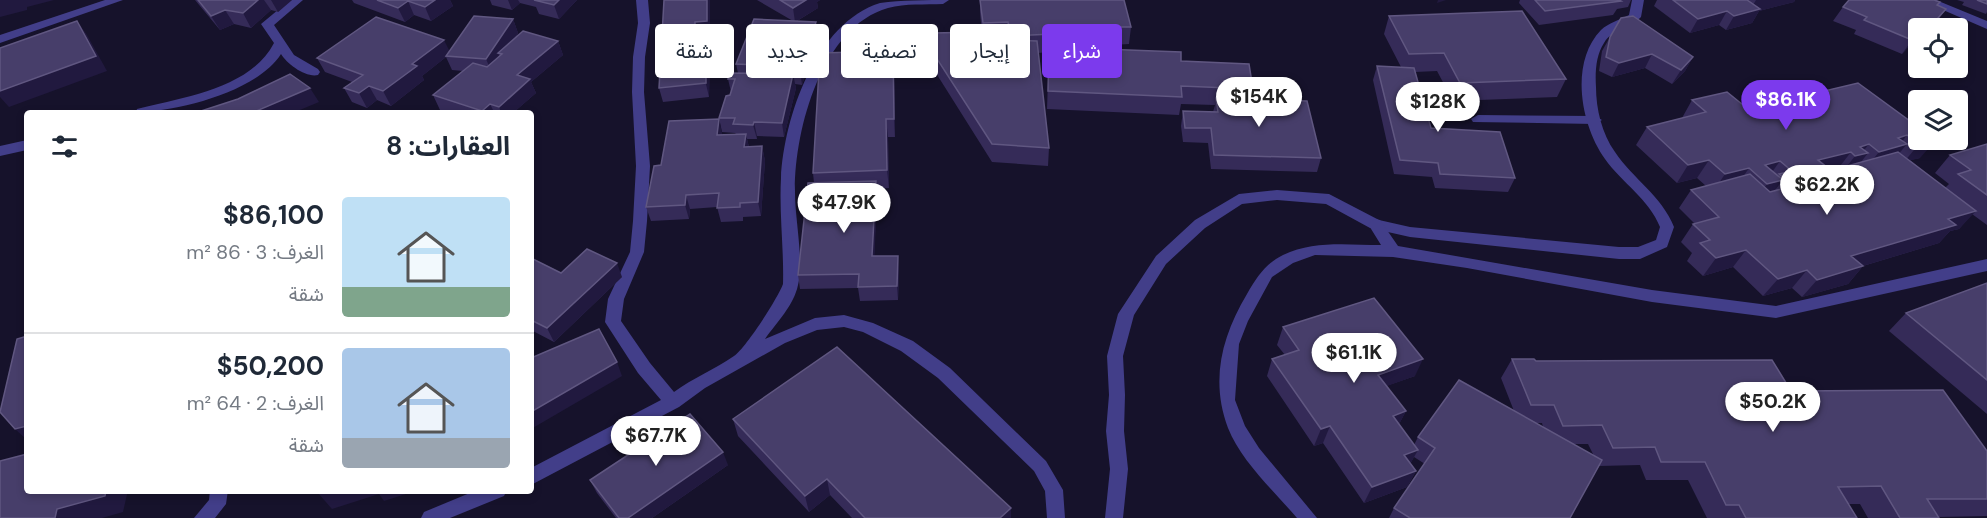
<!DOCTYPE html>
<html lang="ar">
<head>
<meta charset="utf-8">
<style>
	body { margin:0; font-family:"DM Sans","Noto Sans Arabic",sans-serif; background:#f2f2f3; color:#1f2937; direction:rtl; height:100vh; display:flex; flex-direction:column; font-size:22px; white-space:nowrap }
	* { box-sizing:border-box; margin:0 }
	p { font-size:20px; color:#747a83 }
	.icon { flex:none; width:33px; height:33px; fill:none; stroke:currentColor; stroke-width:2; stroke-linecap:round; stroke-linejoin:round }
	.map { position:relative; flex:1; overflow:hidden; direction:ltr }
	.side { position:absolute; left:24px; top:110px; width:510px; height:384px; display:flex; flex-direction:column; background:#fff; border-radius:6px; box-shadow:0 3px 9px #0003; direction:rtl }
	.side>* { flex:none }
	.guide { position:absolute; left:552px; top:24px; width:570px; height:54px; direction:rtl; display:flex; gap:12px }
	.buttons { position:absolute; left:1908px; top:18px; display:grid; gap:12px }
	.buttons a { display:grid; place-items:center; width:60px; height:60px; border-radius:6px; background:#fff; box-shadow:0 3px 9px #0003; font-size:30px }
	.price { position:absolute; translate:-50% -51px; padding:0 14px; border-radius:21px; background:#fff; color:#222; font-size:20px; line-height:39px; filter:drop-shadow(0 2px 3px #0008) }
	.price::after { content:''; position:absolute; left:50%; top:36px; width:18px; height:14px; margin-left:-9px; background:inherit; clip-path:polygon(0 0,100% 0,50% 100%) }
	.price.on { background:#7c3aed; color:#fff }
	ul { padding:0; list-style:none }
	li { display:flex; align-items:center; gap:18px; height:150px; padding:0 24px }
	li+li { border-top:2px solid #e0e1e3 }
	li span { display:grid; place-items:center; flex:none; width:168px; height:120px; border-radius:6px; color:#555 }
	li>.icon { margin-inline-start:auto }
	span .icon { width:72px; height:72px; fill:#fffc; stroke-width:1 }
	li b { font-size:26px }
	h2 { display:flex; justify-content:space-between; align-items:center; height:72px; padding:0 24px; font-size:26px }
	.chip { padding:0 21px; border-radius:6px; background:#fff; box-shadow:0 3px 9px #0003; font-size:21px; line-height:54px }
	.chip.on { background:#7c3aed; color:#fff }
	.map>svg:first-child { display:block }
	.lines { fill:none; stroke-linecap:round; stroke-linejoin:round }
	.service { fill:#423e89; fill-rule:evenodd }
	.minor { fill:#423e89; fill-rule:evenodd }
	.tertiary { fill:#423e89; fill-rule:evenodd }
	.wall { fill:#352b58; fill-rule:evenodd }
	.shaded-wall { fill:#21193f }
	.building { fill:#473e6a; stroke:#605781; stroke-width:1.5 }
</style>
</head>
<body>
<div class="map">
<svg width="1987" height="518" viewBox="0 0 1987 518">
	<rect width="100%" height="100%" fill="#16122b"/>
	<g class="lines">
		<!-- service -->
		<path class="service" d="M1478,115l117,1 7,4 -7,4 -122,-2 -2,-3z"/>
		<!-- minor -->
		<g class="minor">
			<path d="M105,0h18l-123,43v-8z"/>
			<path d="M290,0h13l-29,25 20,30 24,14 2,3 -2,3c-12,3 -31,-11 -37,-21 -23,37 -104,58 -145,58l1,-3c46,-12 113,-20 137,-66l-13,-19z"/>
			<path d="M636,0h12l2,23 -5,34 -1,35 6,74 -3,55 -3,31 -20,47 -3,22 29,42 24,29c19,-14 41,-23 60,-36 11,-7 44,-58 49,-72 1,-35 -4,-71 -2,-106 3,-61 35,-155 99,-175 21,-3 47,-3 69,-3l-6,4c-18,1 -37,-1 -55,4 -67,19 -94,124 -93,185 0,26 9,68 3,92 -4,20 -21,37 -33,54l50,-21 29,-3 29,8 40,18 37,27 96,93 17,29 2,28h-18l-2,-27 -11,-20 -96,-93 -37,-27 -38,-19 -19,-5 -27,3 -32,13 -80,45 -26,19 -148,78v-17l130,-68 -23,-27 -33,-51 3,-23 22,-47 3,-31 3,-55 -4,-74 1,-35 5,-34z"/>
			<path d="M1632,0h12l-3,17c-11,12 -28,11 -37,26 -8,12 -9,29 -8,44 0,22 6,47 19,65 18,27 47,44 59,75l-7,20 -27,12h-21l-209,-22 -40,-9 -44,-24 -49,-4 -35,4 -37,24 -39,36 -32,51 -11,41 2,39 -1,36 4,38 -5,49h-18l5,-49 -4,-38 3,-36 -2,-39 11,-42 38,-58 39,-36 44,-26 38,-4 52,4 50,26 31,7 209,20h19l18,-7 4,-13c-11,-28 -38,-44 -55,-68 -24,-33 -36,-96 -4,-129 7,-7 19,-10 28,-15z"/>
			<path d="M1920,0h16l51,21v8z"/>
			<path d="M27,140v10l-27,6v-10z"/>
			<path d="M210,490h18l-2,14 -11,14h-21l15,-18z"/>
			<path d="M477,490h30l-3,6 -54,22h-29l3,-6z"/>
		</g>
		<!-- tertiary -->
		<path class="tertiary" d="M1375,219l5,1 18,26 254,44 124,16 211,-47v12l-211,47 -124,-16 -185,-34 -74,-11 -78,-2 -22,8 -21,14 -24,44 -9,23 -4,56 10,26 14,22 58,70h-20c-23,-27 -56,-57 -69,-90 -18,-48 -6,-92 19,-134 10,-17 18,-30 36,-39 31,-15 65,-10 98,-10l-13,-21z"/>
	</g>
	<!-- wall -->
	<g class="wall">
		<path d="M195,0h97l-14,12 -7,-2 -20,18 -17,-4 -14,6z"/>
		<path d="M352,0h98l3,6 -22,15 -17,-6 -9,7 -51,-19z"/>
		<path d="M490,0h87l-18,19 -20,-5 -3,-7 -16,-4 -8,7 -20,-5z"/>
		<path d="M757,0h63l-3,2 1,6 -21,13 21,15 -16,49 -7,-1 1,4 -12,49 -27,-1v3h-10l2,8 13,-1 3,15 -4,55 -18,1v4l-22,1 -4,-15 -27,2 -1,10 -38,2 -5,-14 15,-42 61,-32v2l14,-1 -1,-1 -13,-1 -3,-14 12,-26 -3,-13 10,-6 -2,-9 57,-43z"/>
		<path d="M980,0h144l7,27 -2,17 -16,1 -1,4 69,12 72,28 -2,10 70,59 -4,14 -106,-3 -3,-26 -25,-1 -2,-16 2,-15 30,1 2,-7 -34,-1 -2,11 -132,-6 2,-57 -11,1 11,95 -1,18 -56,-4 -63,-100 -1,-17 54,-13 -2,-19z"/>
		<path d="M1520,0h111l-3,7 -11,2 -4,6 -74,10 -20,-22z"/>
		<path d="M1657,0h138l-1,2 -35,9 -7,12 -26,7 -7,-5 -29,8 -36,-27z"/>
		<path d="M1957,0h30v12l-1,2 -24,-9 2,-3z"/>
		<path d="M710,2v33l-4,1 4,13 -1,48 -46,5 -4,-14z"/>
		<path d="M1937,5l9,4 -8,11 3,1 -6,7h-17v18l-6,-3 -10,11 -48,-20 2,-4 -23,-9 10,-14z"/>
		<path d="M1389,16l177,63 -9,18 -104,4 -16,-30 -22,1 16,56 84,50 -7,14 -73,-4 -3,-11 -38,-3 -21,-94 4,-14 24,1 -17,-33z"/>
		<path d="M513,19l5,14 -2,4 42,4 5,14 -32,27 5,11 -22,19h-65l-9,-2 -7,-15 30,-24 -11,-1 -6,-13 -24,19 2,4 -33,26 -14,-6 -10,8 -15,-6 -8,-14 8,-6 -27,-10 -8,-14 132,-7z"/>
		<path d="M1610,37l83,20 -8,14 -13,13 -27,-16 -33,9 -13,-6 3,-20z"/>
		<path d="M894,68l1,69h-7l1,51 -13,1 1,6 -3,61 25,14 -1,30 -38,1 -2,-13 -58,1 -2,-14 16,-92 -1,-10z"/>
		<path d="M1692,100l56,9 170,18 2,31 -10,2 35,28 4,-4 -14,-11 15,-18 37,-11v81l-15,-11 -13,15 -9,2 -11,12 -76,23 -15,18 -46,13 -10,-9 -29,8 -30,-29 -30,9 -16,-15 5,-8 -11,-11 12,-18h2l-16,-16 12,-18 15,-4 -9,-8 -20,5 -41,-38 11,-18 35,-9z"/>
		<path d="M531,258l30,15 61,4 -68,65 -23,-12z"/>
		<path d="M1987,283v131l-98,-83 17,-18z"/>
		<path d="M1283,327l132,49 -29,10 20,25 -7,13 15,21 4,-8 96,-26 -13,-33 11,-19 279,32 196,60v65l-49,1 1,1h-71l-8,-14h-12l9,14h-150l-19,-38h-42l-6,-15 -41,1 -29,52h-181l5,-10 31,-44 -11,-7 -4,7 6,7 -9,16 -43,16 -41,-60 -9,3 -47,-70 5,-17 13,-4 -8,-10zM1536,423h6l1,4zM1573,444h15l6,12z"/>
		<path d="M733,419l278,99h-159l-22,-23 -21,17 -71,-76z"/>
		<path d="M728,465l-76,53h-36l-19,-25 -7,-13z"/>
	</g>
	<!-- shaded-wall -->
	<g class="shaded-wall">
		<path d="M0,0h54l-27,7v3l-27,7z"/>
		<path d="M258,0h6l7,10 -20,18 -8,-15z"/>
		<path d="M271,0h21l-14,12z"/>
		<path d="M435,0h15l3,6 -22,15 -6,-14z"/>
		<path d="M508,0h10l2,3 -8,7z"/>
		<path d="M559,0h18l-18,19 -5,-14z"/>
		<path d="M707,0h3v35l-4,1 4,13 -1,48 -14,-60v-15z"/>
		<path d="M806,0h14l-3,2 1,6 -23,14 -2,-14z"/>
		<path d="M1438,0h8l-9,3z"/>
		<path d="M1756,0h39l-1,2 -35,9 -7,12 -26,7 8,-14 15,-4z"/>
		<path d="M408,1l6,14 -9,7 -7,-14z"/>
		<path d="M225,10l9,14 -14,6 -9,-14z"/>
		<path d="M1727,11l-8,14 -29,8 8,-14z"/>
		<path d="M513,19l5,14 -15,23 -1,-2 -4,-1 3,7 -9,13 -6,-14z"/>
		<path d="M77,21l10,14 20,36 -98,36 -9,-10v-6z"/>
		<path d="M816,22l2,14 -16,49 -2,-15z"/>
		<path d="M1918,34l-6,9 -10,11 10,-14z"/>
		<path d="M444,40l7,14 -5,2v1l-24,19 2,4 -33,26 -8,-15 29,-27z"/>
		<path d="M558,41l5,14 -32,27 5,11 -22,19h-13l-2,-5 18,-32z"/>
		<path d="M893,51l1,17 1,69 -1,-18z"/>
		<path d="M1652,54l-7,14 -33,9 7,-14z"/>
		<path d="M1693,57l-8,14 -13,13 9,-14z"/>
		<path d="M793,74l3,14 -12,49 -2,-14z"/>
		<path d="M369,86l8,14 -10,8 -8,-15z"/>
		<path d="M310,88l9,14 -24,10h-41z"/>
		<path d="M490,104l4,8h-11l-1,-1z"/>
		<path d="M719,119l3,14 -2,17 -3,-15z"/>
		<path d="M886,119l2,18 1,51 -2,-18z"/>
		<path d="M754,122l3,14v3l-4,-14z"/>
		<path d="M746,134l3,14 -5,-1z"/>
		<path d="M1907,135l-9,12 9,-3 -15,18 -28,8 15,-18 19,-14z"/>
		<path d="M1936,140l-16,18 -16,4 15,-18z"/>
		<path d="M1869,144l-8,10 7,-1 -14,18 -13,3 14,-18 5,-9z"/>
		<path d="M762,146l3,15 -4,55 -3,-14z"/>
		<path d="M1851,152l-14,18 -1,-1 -1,1 -17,5v-15z"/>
		<path d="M1709,160l-12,18 -20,5 11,-18z"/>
		<path d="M1780,161l-13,18 -2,-14z"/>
		<path d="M1749,168l-12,18 -24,6 12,-18z"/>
		<path d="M1810,168l-14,18h-3l-6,-5 6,-9z"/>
		<path d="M1837,175l-15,18 -13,4 14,-18z"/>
		<path d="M1783,180l-14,18 -15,4 13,-18z"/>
		<path d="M876,181l1,14 -3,75 -2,-14z"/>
		<path d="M686,195l4,14 -1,10 -4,-14z"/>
		<path d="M1976,211l-17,18 -9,2 -11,12 -103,31 15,-18 97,-37z"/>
		<path d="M1746,250l-13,17 -30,9 13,-18z"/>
		<path d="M898,256l1,14 -1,30 -1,-14z"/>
		<path d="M617,263l5,14 -68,65 -7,-14z"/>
		<path d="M1863,266l-15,18 -46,13 15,-17z"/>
		<path d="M1807,270l-15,18 -29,8 15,-17z"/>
		<path d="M1423,359l-8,17 -45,16 8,-17z"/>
		<path d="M617,362l5,14 -91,53v-17z"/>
		<path d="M1406,411l-9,17 -4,-12z"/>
		<path d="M27,426v14l-12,-11z"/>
		<path d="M1330,426l-7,17 -9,3 7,-17z"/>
		<path d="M1418,450l-9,16 -5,-11z"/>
		<path d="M723,452l5,13 -76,53h-24z"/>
		<path d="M1416,471l-9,16 -43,16 8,-16z"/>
		<path d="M827,479l3,16 -21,17 -4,-16z"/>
		<path d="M106,490h22l-5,22 -21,6h-47l2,-9z"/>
		<path d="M327,490h82v3l-25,8 -5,-7 -47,15 -14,-16z"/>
		<path d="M1011,508v10h-11z"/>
	</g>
	<!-- building -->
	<g class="building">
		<path d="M198,0h60l-15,13 -18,-3 -14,6z"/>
		<path d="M377,0h58l-10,7 -17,-6 -10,7z"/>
		<path d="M534,0h25l-5,5z"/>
		<path d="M664,0h43v21l-12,1v15l11,-2v48l-47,5z"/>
		<path d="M780,0h26l-13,8z"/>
		<path d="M980,0h144l7,27h-18l1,4 -103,5 -3,-14 -25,1z"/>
		<path d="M1535,0h84l2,1 -76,10z"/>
		<path d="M1673,0h74l13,9 -26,7 -7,-5 -29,8z"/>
		<path d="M1849,0h85l6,2 -3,3 9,4 -9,10 4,2 -7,7h-16v6l-6,6 -48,-20 3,-3 -24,-10z"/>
		<path d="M1977,0h10v4z"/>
		<path d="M1522,11l44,68 -106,4 -16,-30 -35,1 -20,-38z"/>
		<path d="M474,16l39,3 -27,40 -40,-3z"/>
		<path d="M1633,16l60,41 -12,13 -29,-16 -33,9 -13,-6 4,-20 11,-19z"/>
		<path d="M376,17l68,23 -32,24 5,2 -34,25 -14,-5 -10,7 -15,-5 19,-13 -46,-17z"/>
		<path d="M754,19l62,3 -16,48 -23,-1 -1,2 -20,-1 2,-5 -22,-1z"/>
		<path d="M77,21l19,35 -96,35v-43z"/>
		<path d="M1003,25l2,15 32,1 12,107 -57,-4 -64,-99 4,-12 53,-1v-6z"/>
		<path d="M523,31l35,10 -41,34 13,4 -31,28 -9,-3 -8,7 -49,-16 40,-32 14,4 15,-13 -4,-1z"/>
		<path d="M1049,47l132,5v9l68,3 4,25 -72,-3 1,11 -134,-6z"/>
		<path d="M893,51l1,68h-8l1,51 -74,3 7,-120z"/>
		<path d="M1377,66l37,2 17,60 69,4 15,46 -75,-4 -2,-11 -38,-3z"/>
		<path d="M730,73l63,1 -11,49 -28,-1 -1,3 -20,-1 2,-6h-16l7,-22 4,-1 5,-16h-7z"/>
		<path d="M290,74l20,14 -56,24h-56l40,-13z"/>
		<path d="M1858,83l60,44v13h18l-17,4 -12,-9 -9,3 9,6 -28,8 -10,-8 -9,3 8,6 -13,3 -4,-4 -33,8 19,15 -14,4 -13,-11 -17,4 -13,-11 -15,4 18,15 -16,4 -18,-16 -24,6 -16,-14 -21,5 -41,-38 59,-15 -14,-12 35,-8 21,17z"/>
		<path d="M1216,98l91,3 14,57 -107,-3 -3,-27h-26l-2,-17 35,1z"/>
		<path d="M719,119l-2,16 29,-1 -2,13 18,-1 -4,56 -18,1v4l-23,1 2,-15 -33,2 -1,10 -39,2 8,-41 7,-1 8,-44z"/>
		<path d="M1987,144v51l-29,-21 13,-4 -21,-15z"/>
		<path d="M1898,152l78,59 -28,8 8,6 -105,31 12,10 -46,14 -10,-10 -29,9 -32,-29 -30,8 -16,-15 10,-3 -17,-16 26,-7 -28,-27 59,-16 20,18 23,-6 -14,-12 8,-2 11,9 15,-4 12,10 25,-7 -14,-11z"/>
		<path d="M876,181l-4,75h26l-1,30 -39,1 1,-13 -61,1 10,-92z"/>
		<path d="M587,249l30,14 -70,65 -16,-8v-62l30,15z"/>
		<path d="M1987,283v97l-81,-67z"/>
		<path d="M1374,298l49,61 -45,16 28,36 -13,5 25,34 -14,5 12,16 -44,16 -42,-61 -9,3 -49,-70 27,-9 -16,-23z"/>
		<path d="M599,329l18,33 -86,50v-43h2l-2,-4v-7z"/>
		<path d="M27,336v90l-12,3 -15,-17 17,-73z"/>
		<path d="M837,347l174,161 -11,10h-135l-38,-39 -22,17 -72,-77z"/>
		<path d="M1512,359h22l2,2 236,-1 19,31 152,-1 44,61v48h-60l12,19h-39l-19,-32 -43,1 19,31h-111l-7,-13h-13l-21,-43h-44l-6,-15 -42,1 -11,-23 -39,1 -9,-21h-23z"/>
		<path d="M1459,380l143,80 -32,58h-160l-16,-10 41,-60 -17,-11z"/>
		<path d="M690,414l33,38 -95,66h-9l-29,-38z"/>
		<path d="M27,454v36h79l-1,6 -48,13 -2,9h-55v-57z"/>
		<path d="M318,490h9l-9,3z"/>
	</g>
</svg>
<div class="buttons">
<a><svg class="icon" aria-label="locate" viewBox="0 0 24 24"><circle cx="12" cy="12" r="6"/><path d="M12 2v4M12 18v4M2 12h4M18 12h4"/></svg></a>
<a><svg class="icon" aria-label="layers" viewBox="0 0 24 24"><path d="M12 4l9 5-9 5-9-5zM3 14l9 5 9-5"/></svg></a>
</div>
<b class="price" style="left:1259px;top:128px">$154K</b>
<b class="price on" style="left:1786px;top:131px">$86.1K</b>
<b class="price" style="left:1438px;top:133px">$128K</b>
<b class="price" style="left:1827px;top:216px">$62.2K</b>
<b class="price" style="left:844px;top:234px">$47.9K</b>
<b class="price" style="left:1354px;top:384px">$61.1K</b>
<b class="price" style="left:1773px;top:433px">$50.2K</b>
<b class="price" style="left:656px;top:467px">$67.7K</b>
<div class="guide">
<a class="chip on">شراء</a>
<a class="chip">إيجار</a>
<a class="chip">تصفية</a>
<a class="chip">جديد</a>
<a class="chip">شقة</a>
</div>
<section class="side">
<h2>العقارات: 8<svg class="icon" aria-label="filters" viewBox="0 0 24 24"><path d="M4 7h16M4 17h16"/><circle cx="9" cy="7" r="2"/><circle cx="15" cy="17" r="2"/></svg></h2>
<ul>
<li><span style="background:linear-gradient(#bfe0f5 75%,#7fa58c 0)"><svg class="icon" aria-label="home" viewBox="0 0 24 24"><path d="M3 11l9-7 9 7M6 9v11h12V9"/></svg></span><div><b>$86,100</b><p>الغرف: 3 · 86 m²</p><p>شقة</p></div></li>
<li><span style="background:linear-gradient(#a9c7e8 75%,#9aa5b1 0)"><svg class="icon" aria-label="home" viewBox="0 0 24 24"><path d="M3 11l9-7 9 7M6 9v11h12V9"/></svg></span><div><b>$50,200</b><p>الغرف: 2 · 64 m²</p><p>شقة</p></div></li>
</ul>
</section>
</div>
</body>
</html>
